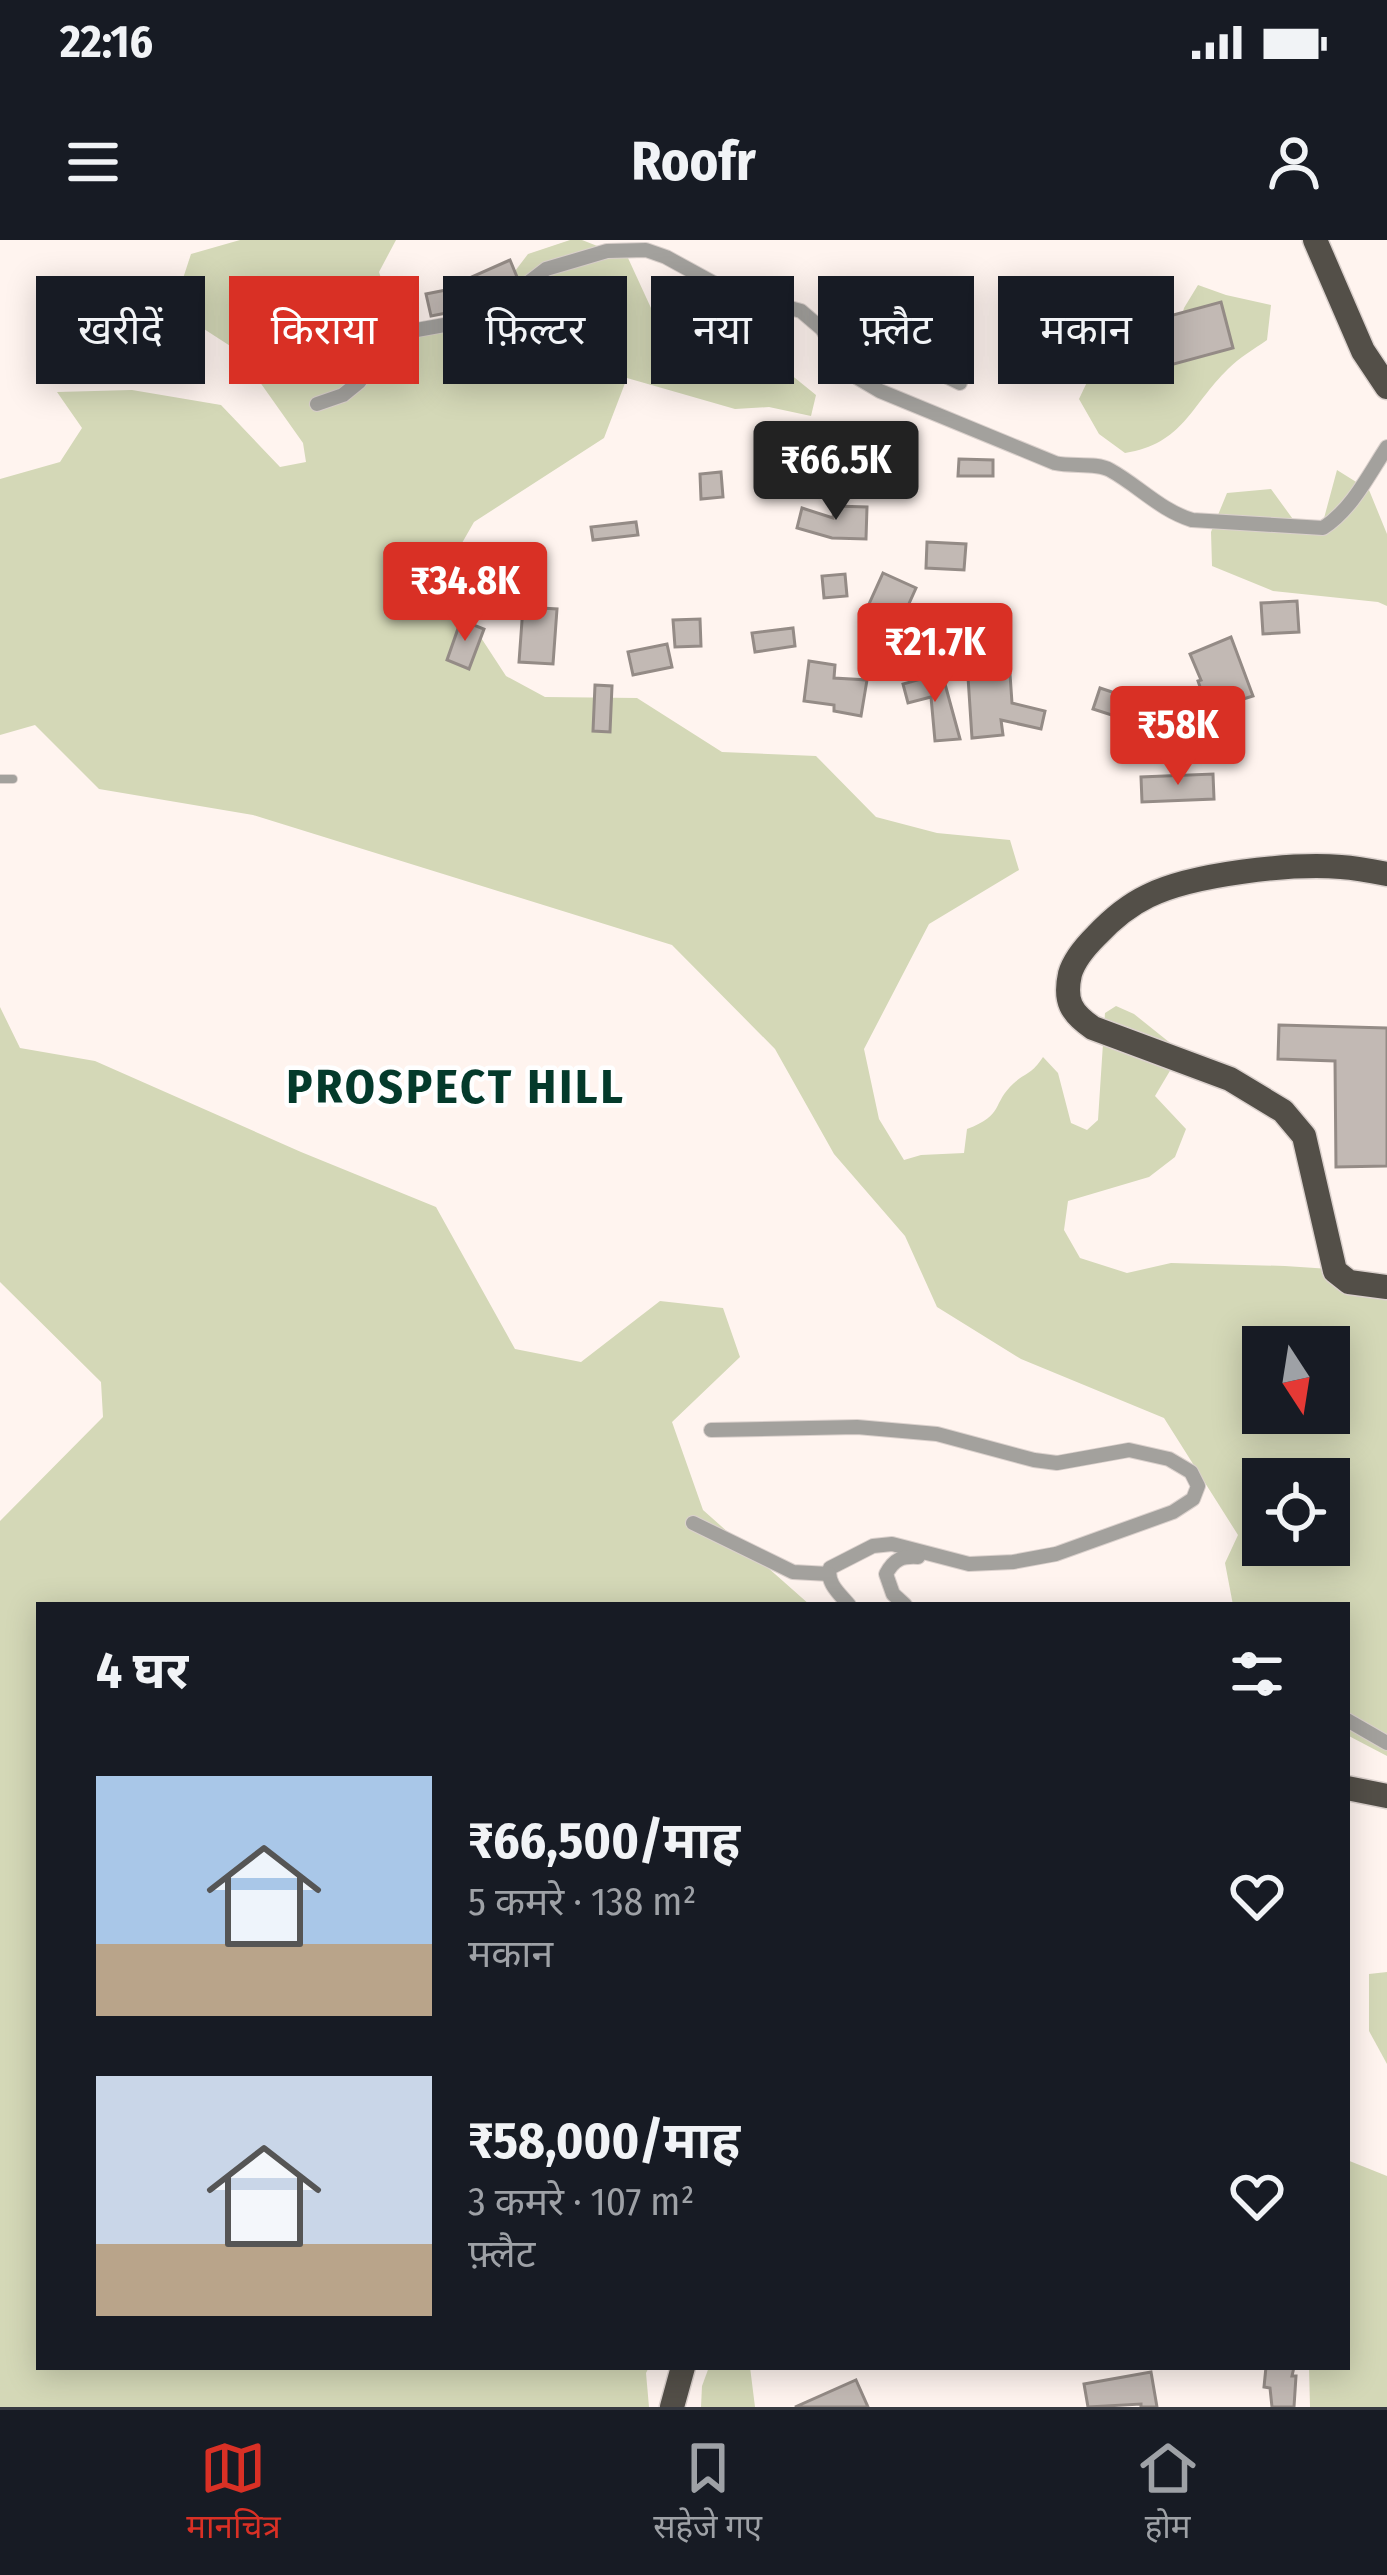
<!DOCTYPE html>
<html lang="hi">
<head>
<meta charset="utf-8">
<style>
	body { margin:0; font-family:"Fira Sans Condensed","Noto Sans Devanagari",sans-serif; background:#242831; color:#f1f3f6; height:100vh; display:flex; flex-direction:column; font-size:45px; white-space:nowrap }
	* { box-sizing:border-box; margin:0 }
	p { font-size:39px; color:#9ea1a6 }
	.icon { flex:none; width:66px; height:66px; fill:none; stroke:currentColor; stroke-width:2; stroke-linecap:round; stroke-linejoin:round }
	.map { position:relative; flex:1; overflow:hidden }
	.panel { position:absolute; left:36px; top:1362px; width:1314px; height:768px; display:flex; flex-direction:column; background:#171b24; border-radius:0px; box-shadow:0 6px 30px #0003 }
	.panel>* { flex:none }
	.hud { position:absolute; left:36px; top:36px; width:1317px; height:108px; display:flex; gap:24px }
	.needle { width:78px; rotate:168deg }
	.fabs { position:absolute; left:1242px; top:1086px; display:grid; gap:24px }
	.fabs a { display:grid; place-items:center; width:108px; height:108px; border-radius:0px; background:#171b24; box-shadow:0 6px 30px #0003; font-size:60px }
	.price { position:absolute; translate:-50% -102px; padding:0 27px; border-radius:12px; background:#d93025; color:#fff; font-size:39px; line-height:78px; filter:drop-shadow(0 3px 6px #0008) }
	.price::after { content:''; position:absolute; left:50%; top:72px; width:36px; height:27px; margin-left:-18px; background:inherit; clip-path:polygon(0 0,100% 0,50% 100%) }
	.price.on { background:#222; color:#fff }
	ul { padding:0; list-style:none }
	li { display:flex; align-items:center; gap:36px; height:300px; padding:0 60px }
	li span { display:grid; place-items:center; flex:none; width:336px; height:240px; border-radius:0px; color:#555 }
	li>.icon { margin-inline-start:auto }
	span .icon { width:144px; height:144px; fill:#fffc; stroke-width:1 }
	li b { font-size:51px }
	h2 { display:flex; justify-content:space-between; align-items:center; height:144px; padding:0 60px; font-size:51px }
	.chip { padding:0 42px; border-radius:0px; background:#171b24; box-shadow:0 6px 30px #0003; font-size:42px; line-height:108px }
	.chip.on { background:#d93025; color:#fff }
	.status { display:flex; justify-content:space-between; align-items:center; height:84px; padding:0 60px; background:#171b24; direction:ltr }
	.status svg { height:33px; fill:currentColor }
	header { display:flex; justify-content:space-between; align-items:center; height:156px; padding:0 60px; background:#171b24; font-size:54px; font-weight:700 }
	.tab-bar { display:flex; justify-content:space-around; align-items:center; height:168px; border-top:3px solid #363941; background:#171b24; font-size:33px; color:#9ea1a6 }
	.tab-bar a { display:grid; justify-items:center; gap:6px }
	.tab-bar .on { color:#d93025 }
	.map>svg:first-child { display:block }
	.green { fill:#d4d8b7; fill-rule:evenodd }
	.building { fill:#c2b9b4; stroke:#948b86; stroke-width:3 }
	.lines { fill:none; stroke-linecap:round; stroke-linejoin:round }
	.service-casing { stroke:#dbd1cd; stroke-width:10 }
	.minor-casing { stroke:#dbd1cd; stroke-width:16 }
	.trunk-casing { stroke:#dbd1cd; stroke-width:27 }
	.service { stroke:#a3a19d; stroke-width:8 }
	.minor { stroke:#a3a19d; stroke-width:14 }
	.trunk { stroke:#534f48; stroke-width:24 }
	.labels { text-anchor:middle; stroke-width:9; stroke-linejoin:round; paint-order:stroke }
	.district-label { font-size:48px; font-weight:bold; letter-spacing:3px; fill:#043a2b; stroke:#fff }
</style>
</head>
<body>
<div class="status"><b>22:16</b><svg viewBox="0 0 49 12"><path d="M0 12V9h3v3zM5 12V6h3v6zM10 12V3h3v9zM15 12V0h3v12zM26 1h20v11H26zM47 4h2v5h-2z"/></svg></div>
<header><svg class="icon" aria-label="menu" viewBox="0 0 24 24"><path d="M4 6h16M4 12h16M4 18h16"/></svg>Roofr<svg class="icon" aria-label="person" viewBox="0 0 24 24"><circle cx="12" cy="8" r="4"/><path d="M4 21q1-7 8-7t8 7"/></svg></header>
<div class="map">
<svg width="1387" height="2167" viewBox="0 0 1387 2167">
	<rect width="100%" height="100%" fill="#fff4ef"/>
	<!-- green -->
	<g class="green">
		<path d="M240,0h156l-17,32 16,48 71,15 62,-81 42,-14h12l46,18 23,50 76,15 89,72 -5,21 -42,-9 -34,2 -108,-31 -23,60 -130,84 -32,56 64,98 39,21 92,1 85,54 94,4 60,61 61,16 73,7 9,30 -90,54 -65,125 15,70 25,41 17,-5 43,-2 3,-24c38,-14 24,-25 47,-46 14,-12 17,-8 29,-26l15,16 13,50 16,7 11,-10 7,-107 11,-7 18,8 35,28 5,22 -19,32 31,33 -11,28 -26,20 -81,24 -4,29 16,28 47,15 44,-10 114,3 45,3 57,16v471l-40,-21v-130h-114l-8,-42 13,-28 -74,-117 -143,-59 -84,-52 -32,-71 -71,-82 -59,-105 -103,-104 -419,-130 -154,-26 -64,-64 -35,10v-256l60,-17 22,-34 -25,-36 75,-2 89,15 59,62 26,-5 -3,-19 -65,-92 -65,-42 18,-55zM1263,1107h66v66h-66zM1263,1239h66v66h-66z"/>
		<path d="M1198,45l28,10 45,10 -4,35c-13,9 -28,18 -39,29 -37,36 -45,75 -103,84l-26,-19 -20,-35 19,-40 32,-18 46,-3 8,-30z"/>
		<path d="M1337,230l32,20 18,44v72l-9,-4 -105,-11 -61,-25 -1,-34 16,-39 44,-4 24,33h28z"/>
		<path d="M0,767l20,41 75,13 206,91 135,55 79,142 66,13 79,-61 63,7 17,49 -68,65 31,88 107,95h-771v762h610l-3,6 3,34h-649v-886l103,-104 -2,-35 -101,-100z"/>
		<path d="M1387,1732v92l-18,-33v-57z"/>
		<path d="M1347,1920l40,16v231h-77l-1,-40h38z"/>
		<path d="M709,2127h41l5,40h-54l1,-21z"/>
	</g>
	<!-- building -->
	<g class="building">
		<path d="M510,20l7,17 -30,23 -20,9 -36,7 -5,-22 30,-6v-4z"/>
		<path d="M1221,62l12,46 -96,26 -12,-46z"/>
		<path d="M807,215l32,3 -2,17 -32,-2z"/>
		<path d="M959,219l34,1v16h-35z"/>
		<path d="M721,232l2,25 -22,2 -1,-25z"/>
		<path d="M834,266l33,1 -1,32 -34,-1 -35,-10 5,-20 31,10z"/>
		<path d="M636,282l2,13 -45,5 -2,-13z"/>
		<path d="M927,302l39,2 -2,26 -38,-2z"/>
		<path d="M883,333l33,15 -14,31 -33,-15z"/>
		<path d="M845,334l2,22 -23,2 -2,-22z"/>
		<path d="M1297,361l2,31 -36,2 -2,-31z"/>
		<path d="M523,367l34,2 -4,55 -34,-2z"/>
		<path d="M700,379l1,27 -26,1 -2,-27z"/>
		<path d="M461,380l23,9 -15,40 -22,-9z"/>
		<path d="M793,388l2,18 -40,6 -3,-19z"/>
		<path d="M1231,397l22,59 -45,14 -10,-29 3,-1 -11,-26z"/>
		<path d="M667,404l5,23 -39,8 -5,-23z"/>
		<path d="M809,421l26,4 -1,13 33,2 -6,36 -27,-5v-6l-30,-4z"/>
		<path d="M942,433l18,66 -25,2 -4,-44 -23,6 -5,-19z"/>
		<path d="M1010,434l2,29 33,8 -4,18 -40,-9 2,15 -31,3 -4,-61z"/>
		<path d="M595,445l17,1 -2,46 -17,-1z"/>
		<path d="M1100,448l48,16 42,4 -2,22 -39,-3 -56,-18z"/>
		<path d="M1213,534l1,25 -72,3 -1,-25z"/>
		<path d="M1279,785l108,3v138l-51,1 -1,-106 -57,-2z"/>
		<path d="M1266,2127h28l-2,9h4l-2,31h-22l-2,-19 -6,-1z"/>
		<path d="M1151,2132l6,35h-16v-3l-53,3 -4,-23z"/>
		<path d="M856,2140l12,27h-73z"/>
	</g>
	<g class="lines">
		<defs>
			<path id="service" d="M0,539h13"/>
			<g id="minor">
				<path d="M825,93l16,-16 6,-1 13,15 14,10 86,42"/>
				<path d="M317,164l26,-9 16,-13 28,-38 13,-11 72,-13 21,-10 53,-41 61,-18 39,-1 20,7 64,35 71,19 21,18 22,35 14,14 22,13 175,72c17,4 41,-1 55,7 29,16 50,40 82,50l131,8c29,-19 45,-52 64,-81"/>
				<path d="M711,1190l146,-3 80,7 97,26 23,3 72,-13 40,9 22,13 7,14 -5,13 -20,13 -117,42 -43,8 -44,2 -77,-20 -19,2 -43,22c-4,15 10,26 19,37"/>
				<path d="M693,1283l100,49 36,2"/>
				<path d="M905,1365l-12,-11 -7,-20c8,-15 16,-18 32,-17"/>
				<path d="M1347,1480l40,23"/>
			</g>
			<g id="trunk">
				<path d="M1315,0l48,111 24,36"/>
				<path d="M1387,634c-15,-3 -31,-6 -46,-7 -50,-4 -149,7 -193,29 -21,10 -37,24 -52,40 -10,10 -22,24 -26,38 -6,27 1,39 23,54l137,51 53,32 21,25 31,135 14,11 38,5"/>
				<path d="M1347,1548l40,8"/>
				<path d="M672,2167l11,-40"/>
			</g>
		</defs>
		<!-- service casing -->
		<use href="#service" class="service-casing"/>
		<!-- minor casing -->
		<use href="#minor" class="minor-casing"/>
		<!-- trunk casing -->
		<use href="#trunk" class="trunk-casing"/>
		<!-- service -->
		<use href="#service" class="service"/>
		<!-- minor -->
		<use href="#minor" class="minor"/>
		<!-- trunk -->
		<use href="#trunk" class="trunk"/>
	</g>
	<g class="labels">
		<!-- district labels -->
		<g class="district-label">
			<text x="456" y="863">PROSPECT HILL</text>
		</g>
	</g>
</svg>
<div class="fabs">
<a><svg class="needle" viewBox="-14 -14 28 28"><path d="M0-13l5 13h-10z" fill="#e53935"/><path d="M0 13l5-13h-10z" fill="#9ea1a6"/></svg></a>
<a><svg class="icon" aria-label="locate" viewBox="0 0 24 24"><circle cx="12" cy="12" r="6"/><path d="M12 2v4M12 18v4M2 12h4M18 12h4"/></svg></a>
</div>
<b class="price on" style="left:836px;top:283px">₹66.5K</b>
<b class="price" style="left:465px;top:404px">₹34.8K</b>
<b class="price" style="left:935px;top:465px">₹21.7K</b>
<b class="price" style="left:1178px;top:548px">₹58K</b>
<div class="hud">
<a class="chip">खरीदें</a>
<a class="chip on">किराया</a>
<a class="chip">फ़िल्टर</a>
<a class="chip">नया</a>
<a class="chip">फ़्लैट</a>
<a class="chip">मकान</a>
</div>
<section class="panel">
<h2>4 घर<svg class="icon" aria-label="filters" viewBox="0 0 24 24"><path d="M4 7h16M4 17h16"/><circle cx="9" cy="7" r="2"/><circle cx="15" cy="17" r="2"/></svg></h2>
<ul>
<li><span style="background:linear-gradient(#a9c7e8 70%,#b9a48a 0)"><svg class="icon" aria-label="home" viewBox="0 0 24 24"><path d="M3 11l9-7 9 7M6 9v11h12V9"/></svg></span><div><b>₹66,500/माह</b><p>5 कमरे · 138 m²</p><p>मकान</p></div><svg class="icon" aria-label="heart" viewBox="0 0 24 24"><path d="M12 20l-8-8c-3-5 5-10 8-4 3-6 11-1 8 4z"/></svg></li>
<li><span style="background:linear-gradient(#c9d6e8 70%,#b9a48a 0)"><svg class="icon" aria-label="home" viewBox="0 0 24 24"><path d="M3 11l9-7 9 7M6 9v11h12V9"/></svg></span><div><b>₹58,000/माह</b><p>3 कमरे · 107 m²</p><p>फ़्लैट</p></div><svg class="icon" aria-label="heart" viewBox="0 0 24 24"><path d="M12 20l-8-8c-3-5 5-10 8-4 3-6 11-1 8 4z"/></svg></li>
</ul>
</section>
</div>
<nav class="tab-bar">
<a class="on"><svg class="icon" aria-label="map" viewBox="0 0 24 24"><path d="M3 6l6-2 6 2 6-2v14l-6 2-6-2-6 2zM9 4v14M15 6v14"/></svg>मानचित्र</a>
<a><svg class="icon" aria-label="saved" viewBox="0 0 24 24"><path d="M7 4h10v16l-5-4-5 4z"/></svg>सहेजे गए</a>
<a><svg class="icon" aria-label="home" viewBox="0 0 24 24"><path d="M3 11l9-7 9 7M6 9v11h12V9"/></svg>होम</a>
</nav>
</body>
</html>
